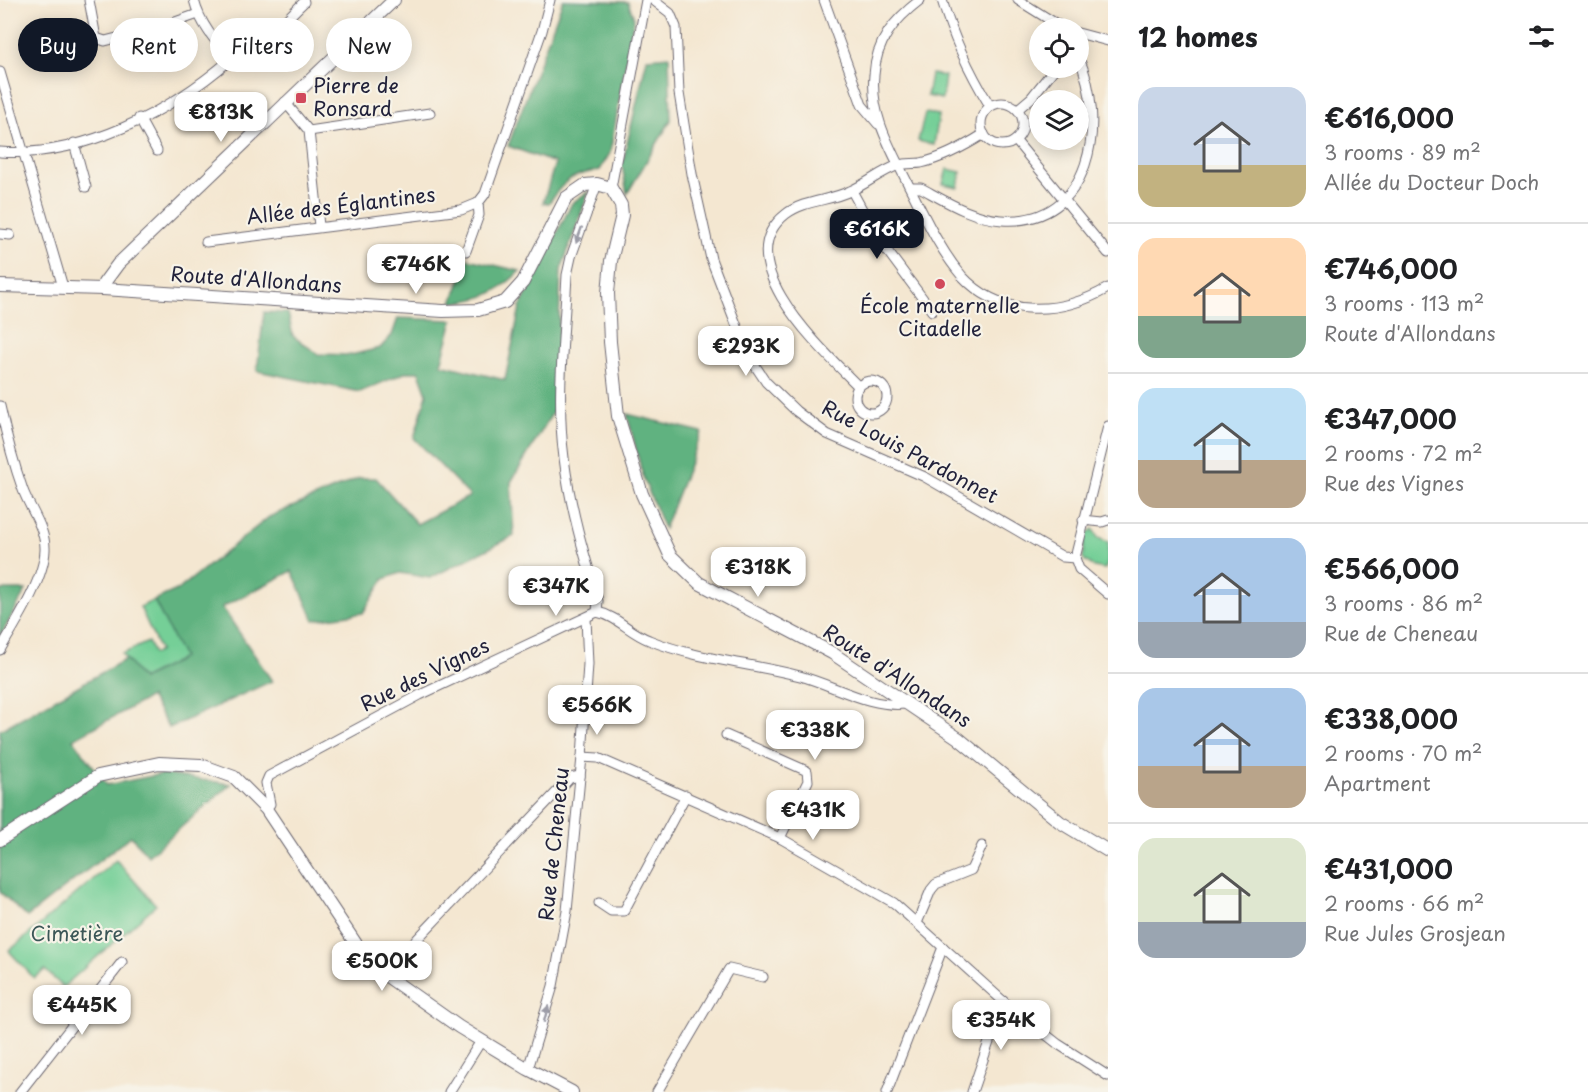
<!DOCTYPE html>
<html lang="en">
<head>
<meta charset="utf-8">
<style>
	body { margin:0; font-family:"Playpen Sans",sans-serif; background:#f2f2f2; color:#202124; height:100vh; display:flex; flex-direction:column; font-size:22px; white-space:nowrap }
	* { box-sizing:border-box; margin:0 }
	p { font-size:20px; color:#757577 }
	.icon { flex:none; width:33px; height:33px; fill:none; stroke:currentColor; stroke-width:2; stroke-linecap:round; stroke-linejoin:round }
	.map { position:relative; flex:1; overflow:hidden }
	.drawer { display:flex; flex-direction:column; background:#fff; width:480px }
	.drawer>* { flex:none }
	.hud { position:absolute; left:18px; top:18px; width:570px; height:54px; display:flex; gap:12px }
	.controls { position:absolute; left:1029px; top:18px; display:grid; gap:12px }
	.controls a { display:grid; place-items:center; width:60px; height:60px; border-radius:50%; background:#fff; box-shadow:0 3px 15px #0003; font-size:30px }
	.price { position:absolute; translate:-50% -51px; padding:0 14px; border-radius:12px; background:#fff; color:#222; font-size:20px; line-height:39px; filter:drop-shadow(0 2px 3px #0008) }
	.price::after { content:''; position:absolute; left:50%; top:36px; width:18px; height:14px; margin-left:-9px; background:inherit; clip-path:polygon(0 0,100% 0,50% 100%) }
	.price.current { background:#111827; color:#fff }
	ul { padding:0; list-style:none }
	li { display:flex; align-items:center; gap:18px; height:150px; padding:0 30px }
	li+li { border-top:2px solid #e0e0e0 }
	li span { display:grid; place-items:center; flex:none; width:168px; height:120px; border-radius:18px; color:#555 }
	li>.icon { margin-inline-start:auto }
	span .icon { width:72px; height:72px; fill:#fffc; stroke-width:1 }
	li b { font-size:26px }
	h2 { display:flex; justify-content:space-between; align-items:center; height:72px; padding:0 30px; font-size:26px }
	.pill { padding:0 21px; border-radius:27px; background:#fff; box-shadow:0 3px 15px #0003; font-size:21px; line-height:54px }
	.pill.current { background:#111827; color:#fff }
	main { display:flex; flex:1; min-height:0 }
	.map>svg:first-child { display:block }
	.green { fill:#75cf97; stroke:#4c7869; stroke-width:1.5 }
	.forest { fill:#60b280; stroke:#416a5e; stroke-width:1.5 }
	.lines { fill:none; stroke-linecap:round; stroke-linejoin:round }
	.street-casing { stroke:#6c6770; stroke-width:11 }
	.secondary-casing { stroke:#6c6770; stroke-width:14 }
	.street { stroke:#fff; stroke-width:9 }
	.secondary { stroke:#fff; stroke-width:12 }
	.oneway { fill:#9c9ca7 }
	.poi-dot { fill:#d1495b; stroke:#f7f3e8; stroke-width:2 }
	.labels { text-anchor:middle; stroke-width:4.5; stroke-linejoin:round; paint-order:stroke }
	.poi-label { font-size:20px; fill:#22223b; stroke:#f7f3e8; text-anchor:start }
	.street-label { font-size:20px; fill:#22223b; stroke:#f7f3e8 }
	.park-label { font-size:20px; fill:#3b5657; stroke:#f7f3e8 }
</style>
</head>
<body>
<main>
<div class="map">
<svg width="1108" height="1092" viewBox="0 0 1108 1092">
	<rect width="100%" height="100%" fill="#f7f3e8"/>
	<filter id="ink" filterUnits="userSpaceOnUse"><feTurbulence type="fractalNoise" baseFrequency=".0167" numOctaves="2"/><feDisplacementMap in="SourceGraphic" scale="12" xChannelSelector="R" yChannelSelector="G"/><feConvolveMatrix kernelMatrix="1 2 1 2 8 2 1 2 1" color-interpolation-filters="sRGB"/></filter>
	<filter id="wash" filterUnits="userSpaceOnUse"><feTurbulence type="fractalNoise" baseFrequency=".008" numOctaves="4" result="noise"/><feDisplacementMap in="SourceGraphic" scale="24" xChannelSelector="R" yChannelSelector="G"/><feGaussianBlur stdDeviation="1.35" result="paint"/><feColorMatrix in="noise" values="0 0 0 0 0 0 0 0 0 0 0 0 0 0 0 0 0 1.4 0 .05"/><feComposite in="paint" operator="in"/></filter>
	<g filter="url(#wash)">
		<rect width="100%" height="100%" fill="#f4e7d1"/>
		<!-- green -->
		<g class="green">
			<path d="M931,74l14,2 -3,23 -15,-3z"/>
			<path d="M925,113l14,2 -5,30 -16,-4z"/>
			<path d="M947,169l14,3 -3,15 -15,-3z"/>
			<path d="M1093,529l5,9 10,4v20l-3,7 -11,-2 -11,-8 2,-23z"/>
			<path d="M154,600l30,58 -43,21 -19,-25 26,-12 6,12 6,-3 -20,-44z"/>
			<path d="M116,860l40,45 -93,82 -18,-17 -11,8 -25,-27z"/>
		</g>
		<!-- forest -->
		<g class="forest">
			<path d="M563,0l65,2 6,16 -24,135 -10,17c-29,5 -35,9 -51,33h-6l12,-40 -47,-17z"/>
			<path d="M669,56l2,64 -44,74 -5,-29 25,-107z"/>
			<path d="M589,191l-28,79 -5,137 -45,75 3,54 -84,42 -30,-5 -16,6 -21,34 -49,7 -22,-49 -70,36 50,74 -103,47 -19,-31 -77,42 34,46 55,-11 69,10 -83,72 -17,-20 -104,81 -27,-25v-162l126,-71 16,20 41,-21 -29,-58 25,-11 90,-72 90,-39h17l41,46 53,-28 -56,-58 13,-44 -8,-22h-12l-47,20 -103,-21 7,-59 24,1 5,23 25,18 33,1 29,-7 12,-13 6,-17 55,2 -12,44 64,16 15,-73 52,-104z"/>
			<path d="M468,259l52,12c-23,23 -36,28 -68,32z"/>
			<path d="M627,414l75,18 -38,97 -20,-49z"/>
			<path d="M0,590h26l-26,47z"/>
		</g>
	</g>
	<g filter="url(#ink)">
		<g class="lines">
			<defs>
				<g id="street">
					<path d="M89,0l7,38 9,3 59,-15 34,-12"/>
					<path d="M653,0l17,13 6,14 3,66 13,81 19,85 37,96 18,27 30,29 31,23 98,43 138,80 12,1"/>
					<path d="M824,0l38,105 16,19"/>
					<path d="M920,0c-26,20 -44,41 -46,75 -4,41 18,76 35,111 16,31 30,63 53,90 40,43 99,39 146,12"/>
					<path d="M942,0c11,38 28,73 48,106"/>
					<path d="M1018,0l45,28"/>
					<path d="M1078,33l30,8"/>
					<path d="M231,59c23,-3 55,-40 73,-57"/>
					<path d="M0,72l63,215"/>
					<path d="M285,102l24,29 10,95"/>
					<circle cx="1002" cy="124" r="21"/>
					<path d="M1018,109l13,-11 24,-30"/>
					<path d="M139,118l18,33"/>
					<path d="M309,131l121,-18"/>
					<path d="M1016,141l92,112"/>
					<path d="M74,143l12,44"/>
					<path d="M0,152c82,6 170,-40 231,-93 -16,-18 -31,-35 -37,-59"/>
					<path d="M597,184l-26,73 -4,18c-3,61 -11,123 -3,183 6,49 20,96 34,143l-1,11"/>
					<path d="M611,188l35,-188"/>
					<path d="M911,188h10c26,14 51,30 81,32 90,6 106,-98 76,-164"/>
					<path d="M852,191l25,46 55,74"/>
					<path d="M0,234l10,1"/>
					<path d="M206,242l255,-32 17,-7"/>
					<path d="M466,251l13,-36 -1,-12 7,-9 57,-163 8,-31"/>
					<circle cx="871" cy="397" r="16"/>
					<path d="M859,387c-33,-34 -135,-125 -73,-173 18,-14 44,-13 64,-23 17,-7 31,-20 49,-26 7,-2 15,-1 22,-2 22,-5 44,-17 63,-29"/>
					<path d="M0,406c6,28 13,56 23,84 7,19 23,39 22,60 -1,30 -30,74 -45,100"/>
					<path d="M1108,426l-33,132 4,11 29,25"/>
					<path d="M1083,520l19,2 6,-2"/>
					<path d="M726,735l81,36 1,10 -28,57"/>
					<path d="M582,757l16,1 182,80 114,65 109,98 55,43 50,32"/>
					<path d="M266,809l4,-5 -4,-21 3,-7 151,-81 177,-83c20,4 33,21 52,28 49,20 101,23 151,36 34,9 70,32 105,28"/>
					<path d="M599,903l12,8h13l62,-116"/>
					<path d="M917,923l14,-33 5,-6 35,-14 11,-24"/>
					<path d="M384,974l186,-196 10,-2"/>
					<path d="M528,1069l25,-83 14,-75 15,-154 6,-93 -2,-46"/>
					<path d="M20,1092l102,-130"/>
					<path d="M449,1092l32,-51"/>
					<path d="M657,1092l72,-123 34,8"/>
					<path d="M887,1092l56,-145"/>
					<path d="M972,1092l31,-91"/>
				</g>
				<g id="secondary">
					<path d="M0,286l103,3 340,22 35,-1 27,-8 18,-20 43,-84 19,-13 12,-1 14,4 10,17 1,10 -11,46 -3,32 2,49 8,74 24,78 28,61 29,28 133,70 126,85 102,84 48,29"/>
					<path d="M103,289l1,-6 14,-19 276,-264"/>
					<path d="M0,840l98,-64 61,-13 42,2 33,12 32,32 90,135 28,30 75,53 69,42 44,23"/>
				</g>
			</defs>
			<!-- street casing -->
			<use href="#street" class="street-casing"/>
			<!-- secondary casing -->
			<use href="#secondary" class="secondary-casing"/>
			<!-- street -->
			<use href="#street" class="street"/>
			<!-- secondary -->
			<use href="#secondary" class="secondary"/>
		</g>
		<!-- one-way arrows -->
		<defs><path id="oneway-solid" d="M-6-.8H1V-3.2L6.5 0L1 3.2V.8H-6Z" transform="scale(1.5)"/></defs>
		<g class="oneway">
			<use href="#oneway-solid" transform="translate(579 235) rotate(110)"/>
			<use href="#oneway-solid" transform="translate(546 1014) rotate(-75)"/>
		</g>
	</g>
	<!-- markers -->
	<g class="poi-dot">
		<rect x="295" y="92" width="12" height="12" rx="3"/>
		<circle cx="940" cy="284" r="6"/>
	</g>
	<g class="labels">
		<!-- poi labels -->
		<g class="poi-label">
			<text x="313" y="93">Pierre de<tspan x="313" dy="23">Ronsard</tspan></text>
			<text x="940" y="313" text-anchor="middle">École maternelle<tspan x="940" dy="23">Citadelle</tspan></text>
		</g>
		<!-- street labels -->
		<g class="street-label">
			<text transform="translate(341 206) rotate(-7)" y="7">Allée des Églantines</text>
			<text transform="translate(256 280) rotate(4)" y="7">Route d'Allondans</text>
			<text transform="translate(910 452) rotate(28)" y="7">Rue Louis Pardonnet</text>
			<text transform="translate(425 675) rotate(-26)" y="7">Rue des Vignes</text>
			<text transform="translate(897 676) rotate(33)" y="7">Route d'Allondans</text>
			<text transform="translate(554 844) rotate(-84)" y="7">Rue de Cheneau</text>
		</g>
		<!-- park labels -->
		<g class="park-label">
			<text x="77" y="941">Cimetière</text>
		</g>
	</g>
</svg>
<div class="controls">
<a><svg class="icon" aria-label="locate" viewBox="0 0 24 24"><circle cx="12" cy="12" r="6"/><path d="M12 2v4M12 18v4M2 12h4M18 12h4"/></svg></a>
<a><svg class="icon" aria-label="layers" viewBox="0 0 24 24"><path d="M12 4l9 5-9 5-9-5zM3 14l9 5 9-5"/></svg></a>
</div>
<b class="price" style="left:221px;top:143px">€813K</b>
<b class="price current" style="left:877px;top:260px">€616K</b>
<b class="price" style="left:416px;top:295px">€746K</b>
<b class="price" style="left:746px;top:377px">€293K</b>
<b class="price" style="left:758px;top:598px">€318K</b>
<b class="price" style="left:556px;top:617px">€347K</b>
<b class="price" style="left:597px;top:736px">€566K</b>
<b class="price" style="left:815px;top:761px">€338K</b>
<b class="price" style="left:813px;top:841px">€431K</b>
<b class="price" style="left:382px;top:992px">€500K</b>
<b class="price" style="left:82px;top:1036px">€445K</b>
<b class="price" style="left:1001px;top:1051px">€354K</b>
<div class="hud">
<a class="pill current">Buy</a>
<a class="pill">Rent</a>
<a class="pill">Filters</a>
<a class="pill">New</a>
</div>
</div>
<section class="drawer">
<h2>12 homes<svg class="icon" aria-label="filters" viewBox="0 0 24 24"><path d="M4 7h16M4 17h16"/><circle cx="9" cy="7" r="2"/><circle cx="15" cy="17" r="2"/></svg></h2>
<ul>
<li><span style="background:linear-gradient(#c9d6e8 65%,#c2b280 0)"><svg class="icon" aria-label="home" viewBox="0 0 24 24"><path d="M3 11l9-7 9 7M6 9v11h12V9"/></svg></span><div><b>€616,000</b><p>3 rooms · 89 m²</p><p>Allée du Docteur Doch</p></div></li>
<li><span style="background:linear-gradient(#ffd9b3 65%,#7fa58c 0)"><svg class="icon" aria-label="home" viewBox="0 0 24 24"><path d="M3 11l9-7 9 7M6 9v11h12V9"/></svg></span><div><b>€746,000</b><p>3 rooms · 113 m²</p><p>Route d'Allondans</p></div></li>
<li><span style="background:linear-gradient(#bfe0f5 60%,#b9a48a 0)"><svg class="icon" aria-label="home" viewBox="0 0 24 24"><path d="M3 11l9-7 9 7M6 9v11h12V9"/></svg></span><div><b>€347,000</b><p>2 rooms · 72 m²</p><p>Rue des Vignes</p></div></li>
<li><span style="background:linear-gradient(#a9c7e8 70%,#9aa5b1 0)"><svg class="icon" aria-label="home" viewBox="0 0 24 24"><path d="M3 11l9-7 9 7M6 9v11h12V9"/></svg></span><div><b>€566,000</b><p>3 rooms · 86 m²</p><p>Rue de Cheneau</p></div></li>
<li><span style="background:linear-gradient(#a9c7e8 65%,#b9a48a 0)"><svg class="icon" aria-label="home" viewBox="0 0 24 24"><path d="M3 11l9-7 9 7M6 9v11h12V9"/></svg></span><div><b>€338,000</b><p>2 rooms · 70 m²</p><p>Apartment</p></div></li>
<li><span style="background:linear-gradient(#dfe7d0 70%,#9aa5b1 0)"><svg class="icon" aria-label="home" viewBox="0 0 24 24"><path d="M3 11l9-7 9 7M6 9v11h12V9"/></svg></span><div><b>€431,000</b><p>2 rooms · 66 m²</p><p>Rue Jules Grosjean</p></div></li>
</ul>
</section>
</main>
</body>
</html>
